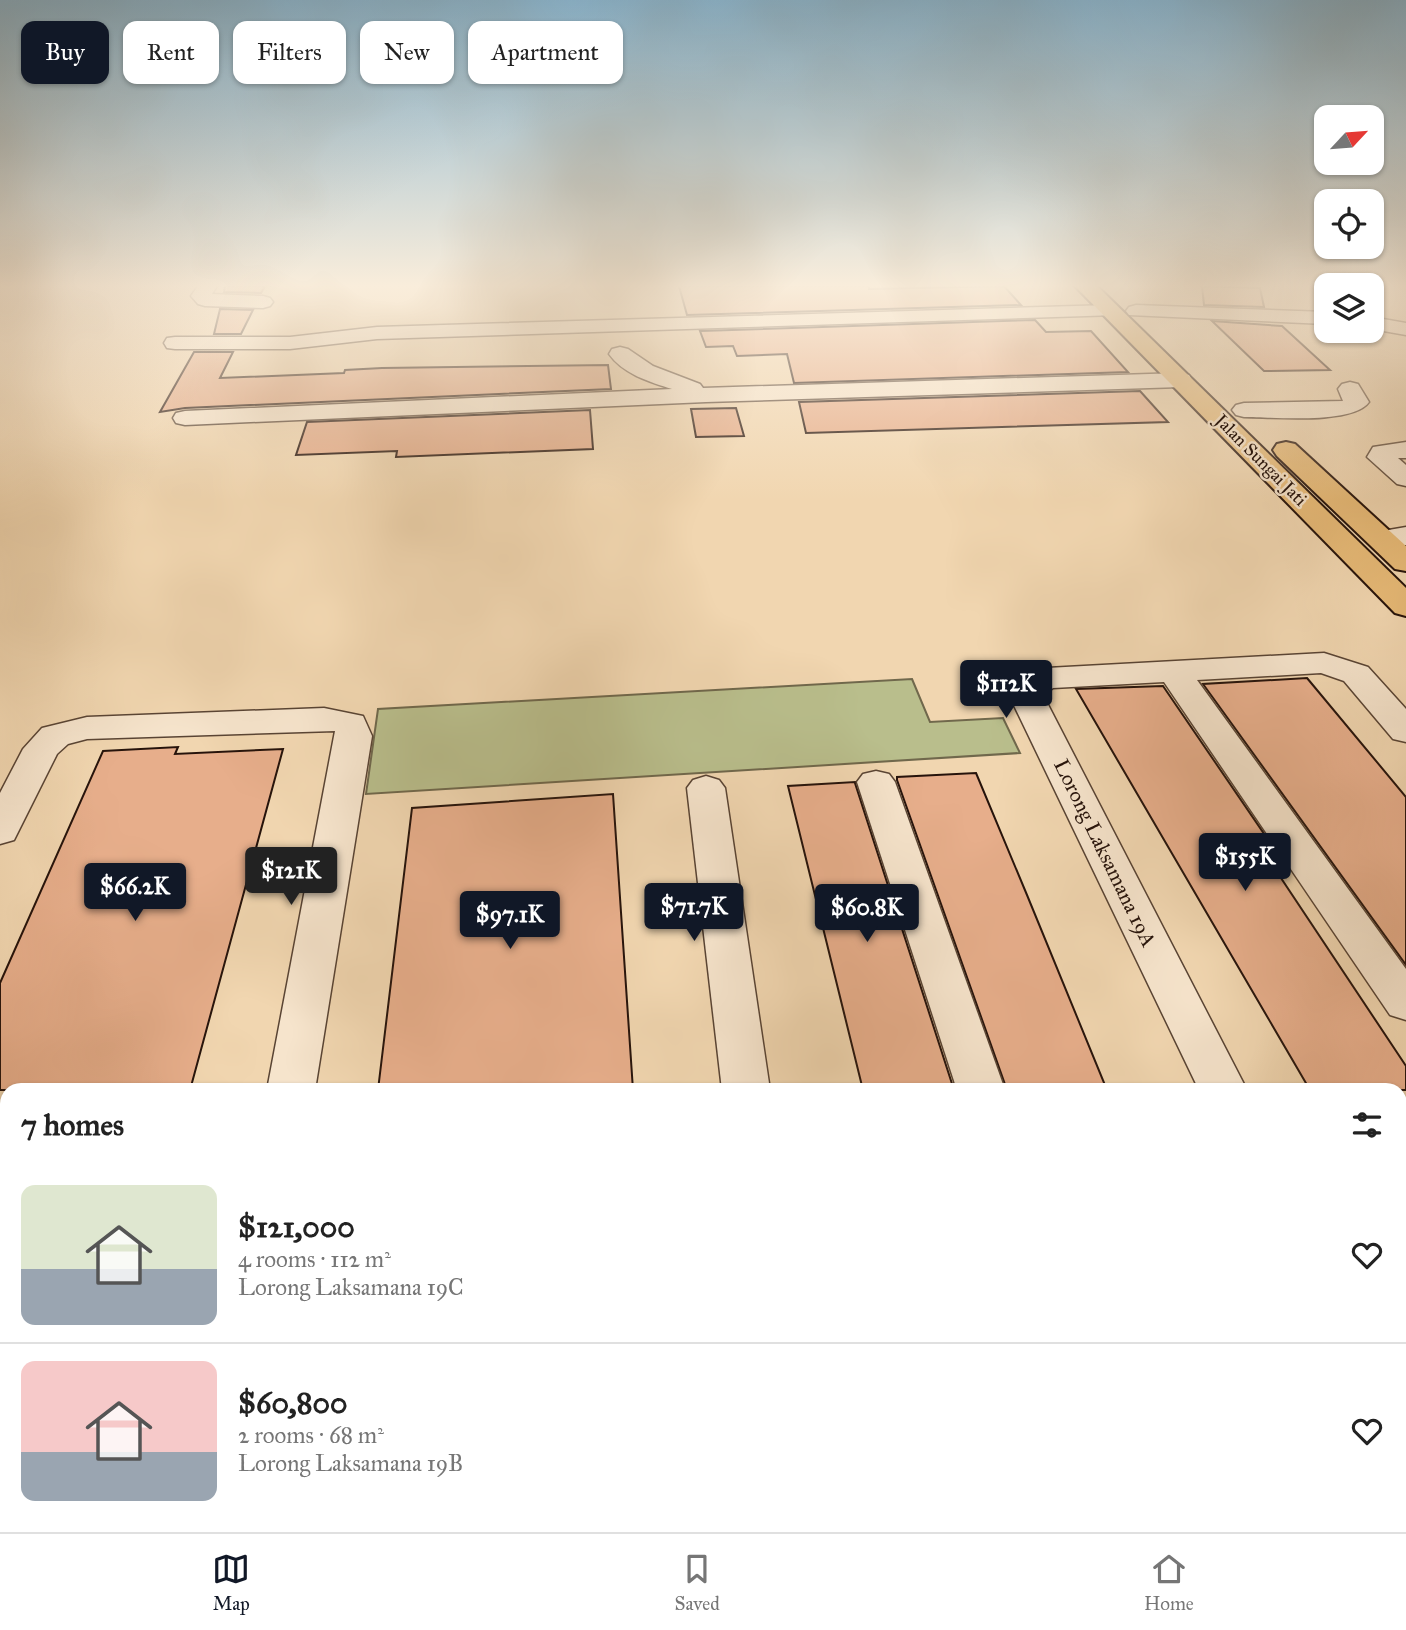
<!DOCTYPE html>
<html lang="en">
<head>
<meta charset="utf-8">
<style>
	body { margin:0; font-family:"IM FELL Great Primer",serif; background:#f2f2f2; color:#222; height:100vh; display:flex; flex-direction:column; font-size:26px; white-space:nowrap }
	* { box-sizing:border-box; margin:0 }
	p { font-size:23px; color:#767676 }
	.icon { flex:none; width:38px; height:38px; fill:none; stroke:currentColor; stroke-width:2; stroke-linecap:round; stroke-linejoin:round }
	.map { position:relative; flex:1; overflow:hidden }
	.drawer { position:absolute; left:0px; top:1083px; width:1407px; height:450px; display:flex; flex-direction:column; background:#fff; border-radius:21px 21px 0 0; box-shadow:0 2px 5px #0004 }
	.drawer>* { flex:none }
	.hud { position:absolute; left:21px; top:21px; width:700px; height:63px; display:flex; gap:14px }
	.needle { width:46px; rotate:64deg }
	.tools { position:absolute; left:1314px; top:105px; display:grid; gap:14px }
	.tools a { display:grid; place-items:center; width:70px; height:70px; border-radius:14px; background:#fff; box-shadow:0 2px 5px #0004; font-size:35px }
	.price { position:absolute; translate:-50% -60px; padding:0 16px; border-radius:7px; background:#111827; color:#fff; font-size:23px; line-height:46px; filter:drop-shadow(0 2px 4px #0008) }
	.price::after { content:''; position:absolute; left:50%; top:42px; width:21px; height:16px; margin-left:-10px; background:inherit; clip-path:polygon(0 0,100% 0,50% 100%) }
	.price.selected { background:#222; color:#fff }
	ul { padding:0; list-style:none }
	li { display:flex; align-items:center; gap:21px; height:175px; padding:0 21px }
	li+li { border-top:2px solid #e0e0e0 }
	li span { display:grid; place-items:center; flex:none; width:196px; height:140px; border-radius:14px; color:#555 }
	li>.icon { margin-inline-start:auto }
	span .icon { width:84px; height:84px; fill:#fffc; stroke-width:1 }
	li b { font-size:30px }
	h2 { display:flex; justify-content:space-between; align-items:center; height:84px; padding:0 21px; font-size:30px }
	.pill { padding:0 24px; border-radius:14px; background:#fff; box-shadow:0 2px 5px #0004; font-size:24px; line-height:63px }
	.pill.selected { background:#111827; color:#fff }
	.menu { display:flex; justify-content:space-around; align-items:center; height:98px; border-top:2px solid #e0e0e0; background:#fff; font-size:19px; color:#767676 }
	.menu a { display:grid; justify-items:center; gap:4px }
	.menu .selected { color:#111827 }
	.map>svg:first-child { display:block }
	.green { fill:#b9be8c; stroke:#70684c; stroke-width:2 }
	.building { fill:#e7ae8b; stroke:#26130b; stroke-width:2 }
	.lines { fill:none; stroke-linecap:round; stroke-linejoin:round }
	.minor-casing { stroke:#594434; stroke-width:3 }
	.major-casing { stroke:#26130b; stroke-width:4 }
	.minor { fill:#f6e4cc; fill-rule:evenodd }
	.major { fill:#e8bb78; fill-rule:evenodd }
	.labels { text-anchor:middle; stroke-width:5; stroke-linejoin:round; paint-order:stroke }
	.far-street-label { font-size:18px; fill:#26130b; stroke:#f6e4cc }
	.street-label { font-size:21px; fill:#26130b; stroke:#f6e4cc }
</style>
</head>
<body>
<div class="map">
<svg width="1406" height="1532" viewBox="0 0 1406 1532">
	<rect width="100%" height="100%" fill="#f1d6b0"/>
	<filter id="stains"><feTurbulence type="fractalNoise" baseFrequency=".00286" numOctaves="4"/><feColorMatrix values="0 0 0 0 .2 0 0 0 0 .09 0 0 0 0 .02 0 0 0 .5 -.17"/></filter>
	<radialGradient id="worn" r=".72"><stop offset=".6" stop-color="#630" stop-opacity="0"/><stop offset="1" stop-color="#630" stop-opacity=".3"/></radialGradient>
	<!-- green -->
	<g class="green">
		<path d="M912,679l18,43 73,-4 17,35 -654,41 12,-85z"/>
		<path d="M553,1526h356l2,6h-358z"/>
	</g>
	<!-- building -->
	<g class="building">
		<path d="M225,286h40l-4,7 -37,-1z"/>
		<path d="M679,286h190v3l135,-3 17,19 -334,10z"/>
		<path d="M1202,286l58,2 4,19 -60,-2z"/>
		<path d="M220,309l33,1 -12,24h-27z"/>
		<path d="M1035,320l11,12 45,-1 37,41 -334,11 -7,-29 -50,2 -4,-10 -27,1 -6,-16z"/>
		<path d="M1212,321l70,5 48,44 -66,1z"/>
		<path d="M194,352h39l-13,26 124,-5 1,-3 37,-2 226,-3 3,24 -426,19 -25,4z"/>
		<path d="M1140,391l28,31 -362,11 -7,-31z"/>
		<path d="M736,408l8,28 -48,1 -5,-28z"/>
		<path d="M590,410l3,39 -197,8 1,-6 -101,4 11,-33z"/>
		<path d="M1307,678l99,119v168l-203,-281z"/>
		<path d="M1163,686l119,174 -9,6 133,200v24h-96l-234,-401z"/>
		<path d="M178,747l-3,7 108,-5 -93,341h-190v-107l103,-232z"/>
		<path d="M976,773l51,122 80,195h-100l-110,-310v-3z"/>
		<path d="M855,782v1l99,307h-91l-75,-304z"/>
		<path d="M613,794l20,296h-255l34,-282z"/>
	</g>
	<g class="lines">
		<defs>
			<g id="minor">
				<path d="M198,286h19l-5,8 51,2 7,2 3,4 -3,4 -7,2 -58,-2 -7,-2 -7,-8z"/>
				<path d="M1110,305l7,2 3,4 -3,4 -740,24 -87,10h-115l-8,-1 -3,-5 3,-5 8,-1h115l87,-10z"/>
				<path d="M1136,305l190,7v12l-197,-9 -3,-4 3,-4z"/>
				<path d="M1372,317l34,6v12l-34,-6z"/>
				<path d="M620,347l8,2 25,17 47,18 3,4 478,-15 8,2 3,5 -3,5 -8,2 -475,15 -521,23 -9,-2 -3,-5 3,-5 9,-2 487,-22c-22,-7 -49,-15 -63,-35l3,-5z"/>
				<path d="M1350,382l8,2 11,18c-16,23 -97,15 -125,15l-8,-2 -4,-5 4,-5 8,-2 99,-2 -5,-12 4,-5z"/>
				<path d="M1406,442v16h-8l8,7v21l-9,-2 -30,-27 6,-10z"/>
				<path d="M1406,527v18l-25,3 -10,-3 -4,-6 4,-6z"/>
				<path d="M1324,653l44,14 38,42v33l-13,-3 -49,-58 -23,-8 -124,7 209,289v51l-16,-5 -226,-333 -111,6 -10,7 204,395h-48l-190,-395 8,-16 30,-11z"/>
				<path d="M324,708l39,8 9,20 -57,354h-48l68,-359 -248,8 -19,5 -11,10 -43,86 -14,4v-51l23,-44 19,-21 45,-11z"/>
				<path d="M876,771l13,3 6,8 110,308h-48l-100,-308 6,-8z"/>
				<path d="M706,776l13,4 6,8 45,302h-48l-35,-302 6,-8z"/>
				<rect x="1400" y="1189" width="6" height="46"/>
				<rect x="0" y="1296" width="7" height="52"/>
				<path d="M1400,1325l6,3v64l-6,-2z"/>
				<path d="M7,1381v78l-7,3v-78z"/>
				<path d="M180,1526h64l-1,6h-64z"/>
				<path d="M468,1526h64l-1,6h-64z"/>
				<path d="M942,1526h64l2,6h-64z"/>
				<path d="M1213,1526h65l2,6h-65z"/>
			</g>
			<g id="major">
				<path d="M1075,286h22l309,302v28l-11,-3z"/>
				<path d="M1286,442l9,2 111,102v25l-11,-2 -118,-113 -4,-6 4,-6z"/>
			</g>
		</defs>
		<!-- minor casing -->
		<use href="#minor" class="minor-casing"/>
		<!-- major casing -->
		<use href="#major" class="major-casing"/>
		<!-- minor -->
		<use href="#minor" class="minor"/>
		<!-- major -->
		<use href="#major" class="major"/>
	</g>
	<!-- sky -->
	<linearGradient id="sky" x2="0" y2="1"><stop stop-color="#89b6d1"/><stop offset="0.57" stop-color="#f9eddb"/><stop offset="1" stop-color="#f9eddb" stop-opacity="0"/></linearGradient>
	<rect width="1406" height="501" fill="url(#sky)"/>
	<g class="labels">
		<!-- far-street labels -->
		<g class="far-street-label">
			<text transform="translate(1261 460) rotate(45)" y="6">Jalan Sungai Jati</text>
		</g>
		<!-- street labels -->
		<g class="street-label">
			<text transform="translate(1105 853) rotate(64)" y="7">Lorong Laksamana 19A</text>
		</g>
	</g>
	<rect width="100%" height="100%" filter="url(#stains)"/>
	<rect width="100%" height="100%" fill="url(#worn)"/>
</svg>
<div class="tools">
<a><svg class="needle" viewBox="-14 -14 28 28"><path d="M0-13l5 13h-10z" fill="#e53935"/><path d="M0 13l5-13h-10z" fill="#767676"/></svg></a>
<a><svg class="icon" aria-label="locate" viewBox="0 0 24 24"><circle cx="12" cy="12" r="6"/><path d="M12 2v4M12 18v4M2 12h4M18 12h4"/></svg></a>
<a><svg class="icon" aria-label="layers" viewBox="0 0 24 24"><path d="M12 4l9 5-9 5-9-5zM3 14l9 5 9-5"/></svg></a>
</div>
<b class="price" style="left:1006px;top:720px">$112K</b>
<b class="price" style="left:1245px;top:893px">$155K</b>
<b class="price selected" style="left:291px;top:907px">$121K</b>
<b class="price" style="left:135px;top:923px">$66.2K</b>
<b class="price" style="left:694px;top:943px">$71.7K</b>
<b class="price" style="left:867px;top:944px">$60.8K</b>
<b class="price" style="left:510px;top:951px">$97.1K</b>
<div class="hud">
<a class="pill selected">Buy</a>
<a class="pill">Rent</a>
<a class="pill">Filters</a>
<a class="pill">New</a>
<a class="pill">Apartment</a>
</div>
<section class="drawer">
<h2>7 homes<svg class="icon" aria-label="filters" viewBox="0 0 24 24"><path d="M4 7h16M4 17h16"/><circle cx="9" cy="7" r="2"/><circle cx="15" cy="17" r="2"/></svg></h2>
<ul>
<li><span style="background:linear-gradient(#dfe7d0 60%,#9aa5b1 0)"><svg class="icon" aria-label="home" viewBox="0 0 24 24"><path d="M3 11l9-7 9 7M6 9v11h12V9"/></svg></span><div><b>$121,000</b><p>4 rooms · 112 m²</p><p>Lorong Laksamana 19C</p></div><svg class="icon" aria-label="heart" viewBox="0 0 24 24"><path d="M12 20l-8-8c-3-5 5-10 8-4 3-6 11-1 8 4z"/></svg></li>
<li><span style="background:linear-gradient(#f6c9c9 65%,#9aa5b1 0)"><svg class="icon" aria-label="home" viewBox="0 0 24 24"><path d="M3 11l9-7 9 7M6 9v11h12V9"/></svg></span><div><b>$60,800</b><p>2 rooms · 68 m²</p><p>Lorong Laksamana 19B</p></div><svg class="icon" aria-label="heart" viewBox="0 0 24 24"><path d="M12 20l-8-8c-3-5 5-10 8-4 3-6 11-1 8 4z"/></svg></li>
</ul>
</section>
</div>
<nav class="menu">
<a class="selected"><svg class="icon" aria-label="map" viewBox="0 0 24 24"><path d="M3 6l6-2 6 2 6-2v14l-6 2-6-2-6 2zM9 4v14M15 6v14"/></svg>Map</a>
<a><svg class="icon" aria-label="saved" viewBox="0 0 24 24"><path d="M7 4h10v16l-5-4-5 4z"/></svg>Saved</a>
<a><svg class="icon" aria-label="home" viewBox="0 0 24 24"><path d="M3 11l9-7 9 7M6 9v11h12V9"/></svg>Home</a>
</nav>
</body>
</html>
